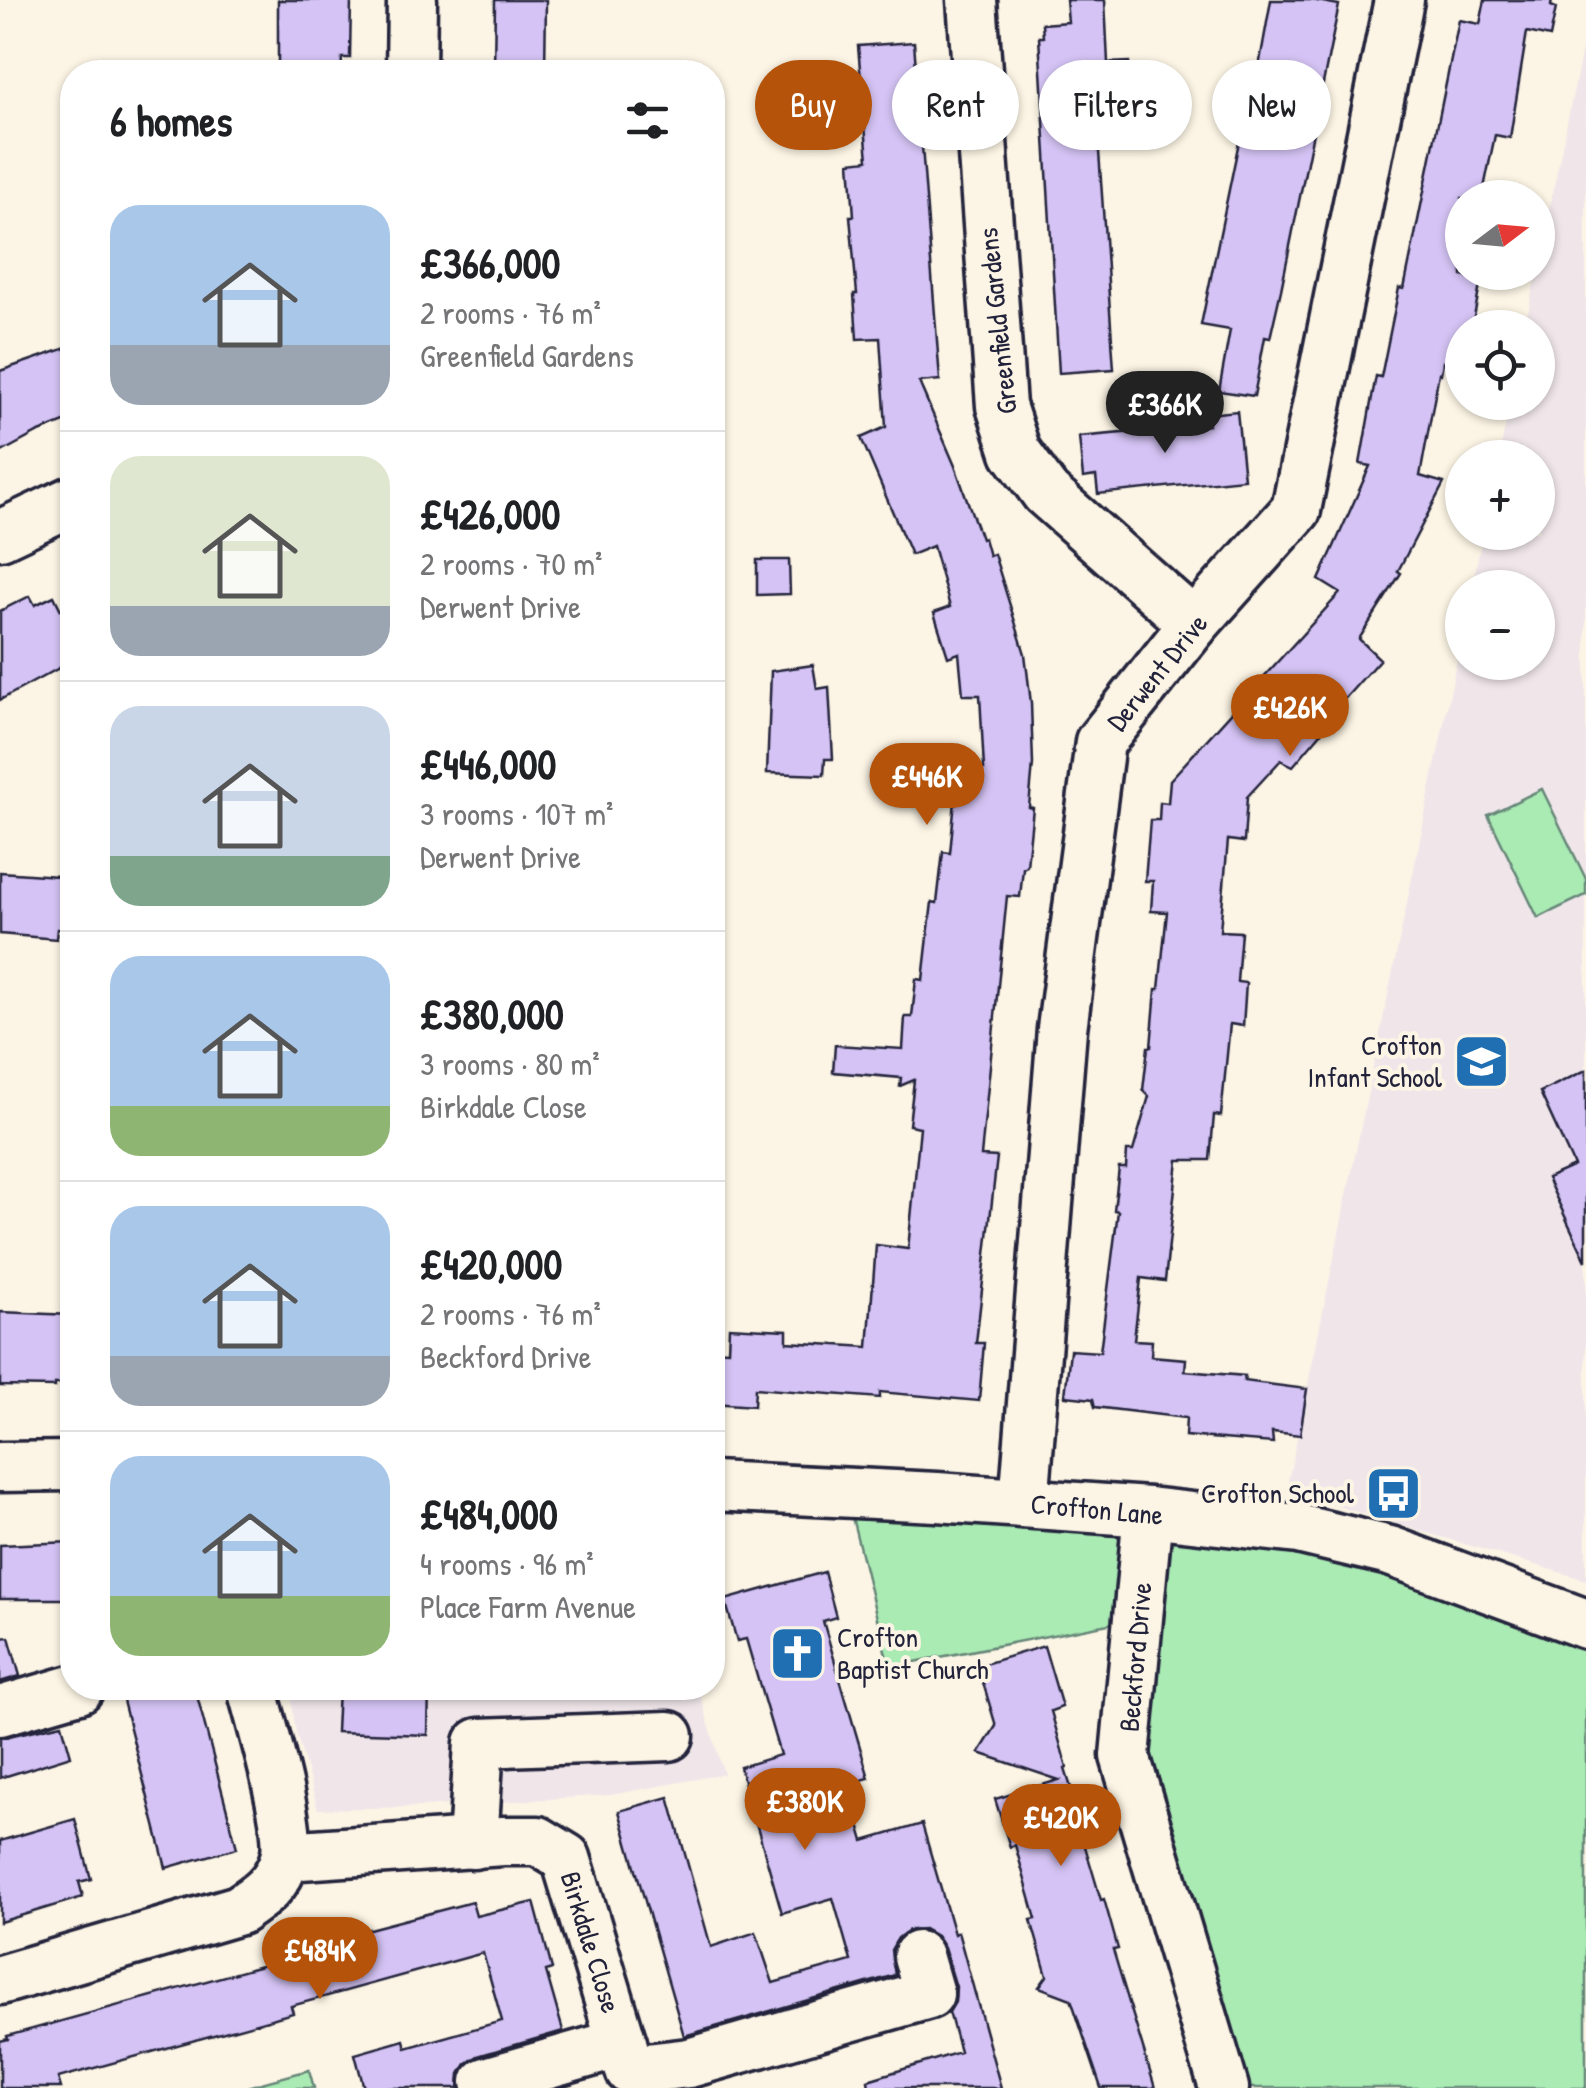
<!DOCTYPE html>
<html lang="en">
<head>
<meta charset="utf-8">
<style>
	body { margin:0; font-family:"Patrick Hand",sans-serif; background:#f6f6f6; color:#202124; height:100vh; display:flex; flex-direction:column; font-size:38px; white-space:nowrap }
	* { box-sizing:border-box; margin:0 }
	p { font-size:32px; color:#757577 }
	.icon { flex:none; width:55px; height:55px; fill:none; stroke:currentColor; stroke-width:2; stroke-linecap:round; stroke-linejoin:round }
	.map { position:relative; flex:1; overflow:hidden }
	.side { position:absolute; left:60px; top:60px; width:665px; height:1640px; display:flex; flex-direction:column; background:#fff; border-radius:40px; box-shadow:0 2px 8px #0004 }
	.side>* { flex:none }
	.hud { position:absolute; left:755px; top:60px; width:680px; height:90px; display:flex; gap:20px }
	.needle { width:65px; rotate:74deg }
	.tools { position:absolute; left:1445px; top:180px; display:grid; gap:20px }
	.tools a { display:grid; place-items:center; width:110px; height:110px; border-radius:50%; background:#fff; box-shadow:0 2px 8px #0004; font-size:50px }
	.price { position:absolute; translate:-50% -85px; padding:0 22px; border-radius:35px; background:#b45309; color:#fff; font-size:32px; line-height:65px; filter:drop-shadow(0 2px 5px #0008) }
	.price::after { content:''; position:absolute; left:50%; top:60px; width:30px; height:22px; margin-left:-15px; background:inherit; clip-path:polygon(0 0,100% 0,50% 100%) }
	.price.active { background:#222; color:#fff }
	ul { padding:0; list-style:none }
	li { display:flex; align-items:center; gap:30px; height:250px; padding:0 50px }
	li+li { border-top:2px solid #e0e0e0 }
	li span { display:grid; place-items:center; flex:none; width:280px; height:200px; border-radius:30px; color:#555 }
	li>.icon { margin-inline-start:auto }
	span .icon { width:120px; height:120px; fill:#fffc; stroke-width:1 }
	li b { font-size:42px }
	h2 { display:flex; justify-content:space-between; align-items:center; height:120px; padding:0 50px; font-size:42px }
	.pill { padding:0 35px; border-radius:45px; background:#fff; box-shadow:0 2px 8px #0004; font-size:35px; line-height:90px }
	.pill.active { background:#b45309; color:#fff }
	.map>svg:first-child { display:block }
	.built { fill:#f0e6ea }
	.green { fill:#aaebb4; stroke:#668678; stroke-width:2.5 }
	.building { fill:#d4c3f4; stroke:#22223b; stroke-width:2.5 }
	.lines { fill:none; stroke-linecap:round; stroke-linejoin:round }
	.minor-casing { stroke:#22223b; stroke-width:55 }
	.minor { stroke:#fcf5e5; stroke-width:48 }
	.labels { text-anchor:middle; stroke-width:8; stroke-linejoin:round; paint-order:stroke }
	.street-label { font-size:28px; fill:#22223b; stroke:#fcf5e5 }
	.poi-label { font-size:28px; fill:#22223b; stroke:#fcf5e5; text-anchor:end }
</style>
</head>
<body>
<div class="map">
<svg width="1586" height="2088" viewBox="0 0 1586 2088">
	<rect width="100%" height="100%" fill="#fcf5e5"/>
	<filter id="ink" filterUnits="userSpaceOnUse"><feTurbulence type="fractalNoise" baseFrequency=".01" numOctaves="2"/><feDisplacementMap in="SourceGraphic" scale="20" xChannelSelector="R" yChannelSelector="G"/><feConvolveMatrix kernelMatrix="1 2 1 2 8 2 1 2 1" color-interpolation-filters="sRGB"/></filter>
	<g filter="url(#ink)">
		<!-- built -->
		<g class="built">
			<path d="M1586,30v1550l-300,-89 176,-856v27h76v-74l-66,-1 11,-54 55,-1v-74l-39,-1 11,-54 28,-1v-74l-13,-1z"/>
			<path d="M290,1688h408l26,86 -113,21 -188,12 -105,2 -22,-76z"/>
		</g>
		<!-- green -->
		<g class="green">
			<path d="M1542,789l44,90v16l-48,23 -50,-103z"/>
			<path d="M851,1513l267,13 4,43 -8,54 -225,44z"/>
			<path d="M1162,1527l168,12 256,104v445h-342l-101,-331z"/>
			<path d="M309,2070l5,18h-71z"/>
		</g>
		<!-- building -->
		<g class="building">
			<path d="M278,0h73l-1,58h-8l-1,14h-63z"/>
			<path d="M495,0h51l-1,72h-51z"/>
			<path d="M1066,0h39l3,63 21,-1 3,62h-20v13h-14l16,232 -55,4 -20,-336h4l-1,-13 26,-2z"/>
			<path d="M1271,0h41l27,5 -58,285 -11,48 -5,-1 -11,59 -35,-5 11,-61 -29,-5 47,-227 5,2z"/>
			<path d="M1485,0h67l-1,6 5,2 -6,29 -23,-5 -17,106 -15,-3 -13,63h-20v78l19,4 -9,48h-10v37l-19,-3 -2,12 -2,-1 -19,103 24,7 -46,88 3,2 -42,66 21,20 -63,71 4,3 -28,33 -12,-6 -34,37 -3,45 -16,-2 -8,91 21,1 -4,50 9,1 -3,43 -13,-2 -9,92 -7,-1 -4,45h-32l-13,121 -24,-3 -7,62 18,1 -1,15 35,3 -1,12 60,5 -1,5 63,8 -7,46 -28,-3 1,11 -88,-7 1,-18 -91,-11 -2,-8 -28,-3 5,-46 30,2 18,-141 -4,-1 5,-42h7l1,-17h6l16,-55 -6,-6 5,-43h3l5,-58h3l8,-77 -16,-1 2,-30h-8l5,-61h9l1,-18 8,1 2,-23 170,-187 -21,-13 51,-114 -10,-2 12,-67 4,-21 5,1 18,-89 5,1 55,-269 21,4z"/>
			<path d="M914,42l26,338 -21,2 36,84 26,73 3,-1 5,18 5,-2 31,100 6,49 2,61 -4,43 4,1 -6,58 -4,2 -3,29 -13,-1 -26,260 16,1 -21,186h8l-5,58 -99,-9v6l-125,-10 -1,18 -42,-3v-54l16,1 1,-23 58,3v12l81,5 8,-102 32,4 12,-122 -11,-2 5,-45 -14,6 1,-8 -68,-6 2,-27 68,4 2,-32h7l4,-38 7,1 9,-78 5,1 6,-51 7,1 8,-84h26l-4,-74h-17l-4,-42 -11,4 -14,-44 16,-6 -17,-61 -22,9 -50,-117 25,-11 -6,-89 -23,1 -3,-45h3l-7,-78h4l-4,-54 18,-2 -10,-114z"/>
			<path d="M72,346v73l-35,14 -37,20v-82z"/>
			<path d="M1237,411l7,68 -146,15 -2,-18 -13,2 -4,-41 129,-12 -1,-11z"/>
			<path d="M757,560h32l1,34 -33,1z"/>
			<path d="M30,596l5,9 19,-9 7,14 11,-6v57l-72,39v-89z"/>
			<path d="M813,665l4,24 12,-2 4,72h-8l-1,16 -57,-2 4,-102z"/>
			<path d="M0,872l72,5v53l-15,-1 -1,10 -56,-5z"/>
			<path d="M1586,1070v191l-39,-83 27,-12 -34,-74z"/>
			<path d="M0,1312l72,3v69h-17v3l-55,-1z"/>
			<path d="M72,1542v57h-72v-54z"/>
			<path d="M824,1572l12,45 -13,4 46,157 -22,6 17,57 58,-17 32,110 4,-2 43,156h-132l-1,-8 92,-28 -11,-40 6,-10 1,-15 -12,-39 -8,-12 -12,-7 -15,1 -11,8 -7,12 4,25 -211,61 -65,-225 50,-14 42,150 45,-15 17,51 78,-22 -18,-63 -51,15 -42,-146 40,-12 -34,-116 -9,2 -12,-41z"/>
			<path d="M9,1637l11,39 -20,6v-44z"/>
			<path d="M1044,1646l18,61 -11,4 16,57 -2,1 18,56 -4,1 22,74 3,-1 14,50 -5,1 42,138h-54l-30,-89 -32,-12 8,-11 -16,-56 5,-1 -21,-74 -5,2 -15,-48 64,-19 -80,-27 17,-27 -18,-60z"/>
			<path d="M157,1688h38l42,160 -71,20 -44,-171z"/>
			<path d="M338,1688h91l-1,47 -92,-3z"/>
			<path d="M62,1724l9,32 -71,22v-40z"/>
			<path d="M75,1819l16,60 -12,3 4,15 -83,25v-81z"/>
			<path d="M472,1902l4,14 58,-14 18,67 -6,2 17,60 -85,25 -12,8 -6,10 -1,14h-95l-9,-34 49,-14 2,8 96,-27 -19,-68 -192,53 2,7 -235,65 3,10h-61v-47l8,-2 -1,-3 290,-80 -1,-4 20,-9z"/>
		</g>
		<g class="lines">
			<defs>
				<g id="minor">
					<path d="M972,0l29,406 15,46 30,41 148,131"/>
					<path d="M411,72l1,-72"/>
					<path d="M0,535l72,-34"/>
					<path d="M0,1467l72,-1"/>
					<path d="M712,1486l225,11 211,15 150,17 92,22 196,73"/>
					<path d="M1024,1503l38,-474 38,-287 94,-118 102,-114 103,-510"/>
					<path d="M1148,1512l-23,244 99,332"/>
					<path d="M0,1711l79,-23"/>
					<path d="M473,1844l6,-101 190,-7"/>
					<path d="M286,1856l217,-15h35l28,17 64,212 59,-7 240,-69 -11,-38"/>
					<path d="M0,1980l239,-70c21,-14 39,-26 46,-52 8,-29 -24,-136 -33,-170"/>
					<path d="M486,2082l136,-39"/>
				</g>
			</defs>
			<!-- minor casing -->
			<use href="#minor" class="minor-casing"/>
			<!-- minor -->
			<use href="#minor" class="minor"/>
		</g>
	</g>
	<!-- icons -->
	<defs>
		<symbol id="school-square" viewBox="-11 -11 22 22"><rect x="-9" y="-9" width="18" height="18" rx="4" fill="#1f6fb2" stroke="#fcf5e5"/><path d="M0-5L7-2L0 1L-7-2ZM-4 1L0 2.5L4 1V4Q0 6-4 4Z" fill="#fff"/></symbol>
		<symbol id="bus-square" viewBox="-11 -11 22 22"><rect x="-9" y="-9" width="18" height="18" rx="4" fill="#1f6fb2" stroke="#fcf5e5"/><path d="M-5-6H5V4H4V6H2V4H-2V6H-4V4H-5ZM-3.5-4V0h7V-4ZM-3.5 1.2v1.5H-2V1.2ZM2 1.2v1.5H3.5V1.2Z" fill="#fff"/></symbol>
		<symbol id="church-square" viewBox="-11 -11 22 22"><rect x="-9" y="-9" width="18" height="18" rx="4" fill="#1f6fb2" stroke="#fcf5e5"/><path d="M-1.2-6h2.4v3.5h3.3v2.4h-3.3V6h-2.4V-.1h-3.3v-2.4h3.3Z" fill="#fff"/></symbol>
	</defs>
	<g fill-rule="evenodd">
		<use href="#school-square" x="1450" y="1030" width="63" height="63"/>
		<use href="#bus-square" x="1362" y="1462" width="63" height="63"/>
		<use href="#church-square" x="766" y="1622" width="63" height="63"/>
	</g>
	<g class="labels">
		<!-- street labels -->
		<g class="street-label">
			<text transform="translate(997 321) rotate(-96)" y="10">Greenfield Gardens</text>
			<text transform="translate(1157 672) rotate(-51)" y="10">Derwent Drive</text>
			<text transform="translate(1097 1509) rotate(5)" y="10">Crofton Lane</text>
			<text transform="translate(1135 1657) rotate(-85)" y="10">Beckford Drive</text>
			<text transform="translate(591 1942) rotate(73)" y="10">Birkdale Close</text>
		</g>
		<!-- poi labels -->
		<g class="poi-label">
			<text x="1442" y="1055">Crofton<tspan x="1442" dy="32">Infant School</tspan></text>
			<text x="1354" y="1503">Crofton School</text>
			<text x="837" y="1647" text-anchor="start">Crofton<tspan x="837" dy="32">Baptist Church</tspan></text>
		</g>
	</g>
</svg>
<div class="tools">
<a><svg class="needle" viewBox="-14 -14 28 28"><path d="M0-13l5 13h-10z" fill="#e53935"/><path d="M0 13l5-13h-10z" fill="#757577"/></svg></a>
<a><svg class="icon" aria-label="locate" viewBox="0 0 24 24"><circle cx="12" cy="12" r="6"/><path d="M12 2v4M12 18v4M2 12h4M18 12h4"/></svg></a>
<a>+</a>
<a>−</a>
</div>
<b class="price active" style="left:1165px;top:456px">£366K</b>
<b class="price" style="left:1290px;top:759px">£426K</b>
<b class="price" style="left:927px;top:828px">£446K</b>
<b class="price" style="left:805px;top:1853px">£380K</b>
<b class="price" style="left:1061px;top:1869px">£420K</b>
<b class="price" style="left:320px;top:2002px">£484K</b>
<div class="hud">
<a class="pill active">Buy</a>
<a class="pill">Rent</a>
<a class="pill">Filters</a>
<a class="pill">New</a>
</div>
<section class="side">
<h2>6 homes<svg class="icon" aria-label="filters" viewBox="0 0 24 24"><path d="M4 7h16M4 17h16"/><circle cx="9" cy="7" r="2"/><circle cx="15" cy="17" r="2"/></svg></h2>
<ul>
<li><span style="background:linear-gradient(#a9c7e8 70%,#9aa5b1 0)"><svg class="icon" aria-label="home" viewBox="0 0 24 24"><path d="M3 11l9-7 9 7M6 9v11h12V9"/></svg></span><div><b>£366,000</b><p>2 rooms · 76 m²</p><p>Greenfield Gardens</p></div></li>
<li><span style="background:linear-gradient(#dfe7d0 75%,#9aa5b1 0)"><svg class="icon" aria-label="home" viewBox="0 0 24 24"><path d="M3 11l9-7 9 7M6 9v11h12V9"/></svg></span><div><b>£426,000</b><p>2 rooms · 70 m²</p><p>Derwent Drive</p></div></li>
<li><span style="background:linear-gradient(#c9d6e8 75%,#7fa58c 0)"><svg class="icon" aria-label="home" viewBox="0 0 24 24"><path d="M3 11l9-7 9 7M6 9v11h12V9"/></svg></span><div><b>£446,000</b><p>3 rooms · 107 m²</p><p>Derwent Drive</p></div></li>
<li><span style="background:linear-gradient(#a9c7e8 75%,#8fb573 0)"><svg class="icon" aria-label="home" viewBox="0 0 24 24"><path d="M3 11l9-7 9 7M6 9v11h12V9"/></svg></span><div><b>£380,000</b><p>3 rooms · 80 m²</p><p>Birkdale Close</p></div></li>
<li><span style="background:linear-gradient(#a9c7e8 75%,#9aa5b1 0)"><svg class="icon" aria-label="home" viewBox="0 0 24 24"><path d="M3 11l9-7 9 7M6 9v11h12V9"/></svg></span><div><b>£420,000</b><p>2 rooms · 76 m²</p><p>Beckford Drive</p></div></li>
<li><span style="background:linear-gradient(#a9c7e8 70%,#8fb573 0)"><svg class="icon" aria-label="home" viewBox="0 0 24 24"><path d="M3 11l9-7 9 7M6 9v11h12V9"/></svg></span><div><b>£484,000</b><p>4 rooms · 96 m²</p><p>Place Farm Avenue</p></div></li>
</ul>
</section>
</div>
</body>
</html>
